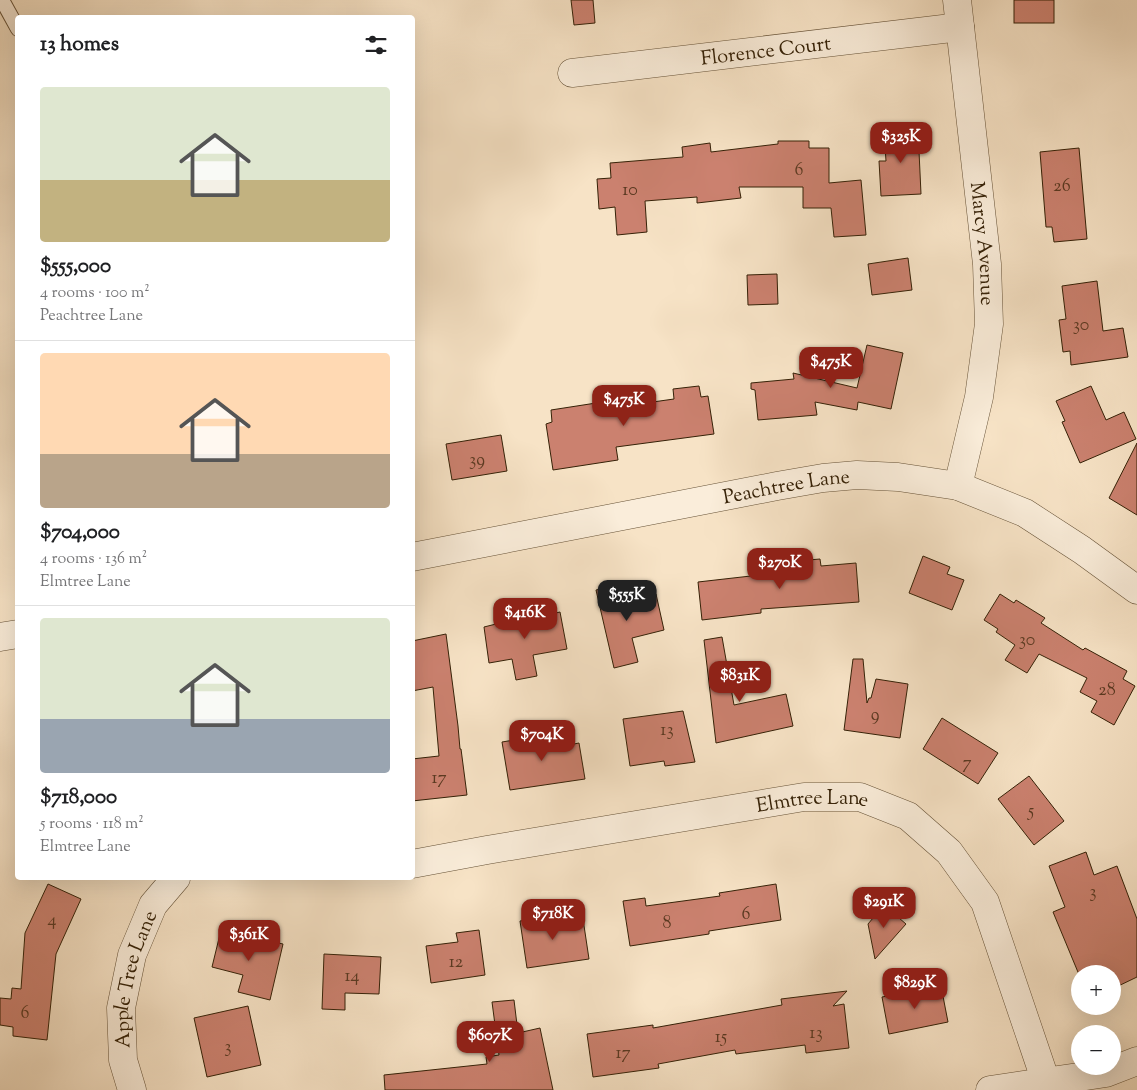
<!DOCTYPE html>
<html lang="en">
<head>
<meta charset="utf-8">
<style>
	body { margin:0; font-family:"Sorts Mill Goudy",serif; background:#f2f2f2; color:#202124; height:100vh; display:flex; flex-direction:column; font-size:19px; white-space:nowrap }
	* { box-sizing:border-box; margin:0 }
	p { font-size:16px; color:#757577 }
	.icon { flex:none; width:28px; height:28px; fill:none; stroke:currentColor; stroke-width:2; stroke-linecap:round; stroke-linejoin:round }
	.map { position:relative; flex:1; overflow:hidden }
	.side { position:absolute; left:15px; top:15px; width:400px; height:865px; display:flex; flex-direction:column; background:#fff; border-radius:5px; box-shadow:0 5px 20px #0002 }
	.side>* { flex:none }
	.fabs { position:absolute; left:1071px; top:965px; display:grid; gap:10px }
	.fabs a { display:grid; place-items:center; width:50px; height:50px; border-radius:50%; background:#fff; box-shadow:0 5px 20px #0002; font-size:25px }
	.price { position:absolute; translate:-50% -42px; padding:0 11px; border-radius:10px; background:#8f2418; color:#fff; font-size:16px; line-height:32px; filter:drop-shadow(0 1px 2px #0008) }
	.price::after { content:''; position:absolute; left:50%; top:30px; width:15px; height:11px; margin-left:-8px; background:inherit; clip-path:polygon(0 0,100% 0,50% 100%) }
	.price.selected { background:#222; color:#fff }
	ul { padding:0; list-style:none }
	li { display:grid; align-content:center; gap:10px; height:265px; padding:0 25px }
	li+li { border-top:1px solid #e0e0e0 }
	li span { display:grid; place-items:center; height:155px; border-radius:5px; color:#555 }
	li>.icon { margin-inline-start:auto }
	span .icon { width:90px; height:90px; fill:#fffc; stroke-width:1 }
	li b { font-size:21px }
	h2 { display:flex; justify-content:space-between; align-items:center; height:60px; padding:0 25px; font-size:21px }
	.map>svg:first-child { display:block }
	.building { fill:#cb816f; stroke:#352107 }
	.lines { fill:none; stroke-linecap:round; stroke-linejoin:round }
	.service-casing { stroke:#665237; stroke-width:16 }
	.minor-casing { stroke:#665237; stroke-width:29 }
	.service { stroke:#faedda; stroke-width:14 }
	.minor { stroke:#faedda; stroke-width:28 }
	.labels { text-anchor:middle; stroke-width:4; stroke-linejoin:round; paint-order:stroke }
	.number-label { font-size:18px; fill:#5a3921 }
	.street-label { font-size:20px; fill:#352107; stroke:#faedda }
</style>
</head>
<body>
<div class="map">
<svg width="1137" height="1090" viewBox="0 0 1137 1090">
	<rect width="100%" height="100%" fill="#f7e3c6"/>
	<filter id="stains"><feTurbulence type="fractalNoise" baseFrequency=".004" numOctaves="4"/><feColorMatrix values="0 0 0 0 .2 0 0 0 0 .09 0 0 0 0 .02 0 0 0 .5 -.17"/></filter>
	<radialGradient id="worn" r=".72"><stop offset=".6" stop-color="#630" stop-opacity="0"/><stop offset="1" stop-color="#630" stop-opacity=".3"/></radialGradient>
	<!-- building -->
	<g class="building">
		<path d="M571,0h22l2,23 -21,2z"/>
		<rect x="1014" y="0" width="40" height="23"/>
		<path d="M918,130l3,64 -40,2 -2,-35h7l-2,-29z"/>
		<path d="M778,141h31v7h20v35l32,-3 5,55 -32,2 -3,-29h-28v-21h-64l2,11 -44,5v-6l-52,4 2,31 -30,3 -2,-28 -16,2 -2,-30 14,-1 -1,-15 73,-6 -1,-10 28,-4 1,9 67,-8z"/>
		<path d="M1079,148l8,91 -33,3 -2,-15h-6l-6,-75z"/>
		<path d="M908,258l4,32 -40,5 -4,-31z"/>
		<path d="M777,274l1,30 -30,1 -1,-30z"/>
		<path d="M1097,281l6,50 20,-3 5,29 -57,8 -1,-14 -7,1 -4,-32 7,-1 -4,-33z"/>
		<path d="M867,345l36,8 -12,56 -33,-7 -1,8 -42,-8 2,13 -59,5 -3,-30 -4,-1v-6l43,-4 -1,-6 64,15z"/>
		<path d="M699,386l2,11 7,-1 6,38 -98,13 2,13 -65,10 -7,-46 6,-2 -1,-12 58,-9 1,7 64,-9 -1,-10z"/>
		<path d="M1091,386l15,34 18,-8 12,27 -56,24 -18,-41 3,-1 -9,-20z"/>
		<path d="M501,435l6,36 -55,9 -6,-36z"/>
		<path d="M1137,443v72l-28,-17z"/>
		<path d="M923,556l27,11 -3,7 17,6 -12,30 -43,-17z"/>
		<path d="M820,559l1,7 35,-3 3,39 -98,7v4l-59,7 -4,-38 88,-10v-10z"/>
		<path d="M619,585l3,17 34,-8 8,36 -32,8 6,24 -24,6 -18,-78z"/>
		<path d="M1000,594l14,9 2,-3 29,18 -4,5 42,27 2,-2 42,23 -4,8 12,7 -21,39 -23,-13 6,-11 -17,-9 7,-14 -48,-24 -12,19 -22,-13 10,-15 -19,-13 2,-3 -14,-9z"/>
		<path d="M545,608l2,7 13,-3 7,37 -34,6 4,21 -21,4 -4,-21 -23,4 -5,-36 20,-5 -1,-6z"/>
		<path d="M446,634l12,92 2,23h1l6,46 -55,6v-42l27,-3 -6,-69 -21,4v-50z"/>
		<path d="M722,637l12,68 52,-11 7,32 -77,17 -12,-103z"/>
		<path d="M853,659h10l4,44 2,-5h2l5,-19 32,5 -8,54 -56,-8z"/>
		<path d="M683,711l12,51 -30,4 -1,-5 -34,5 -7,-47z"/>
		<path d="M942,718l56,35 -20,31 -55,-35z"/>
		<path d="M557,733l2,14 20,-4 6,36 -75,11 -8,-48z"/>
		<path d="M1029,776l35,45 -30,24 -36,-46z"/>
		<path d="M1086,852l8,23 23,-9 20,53v58l-25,12v-15h-32v3l-27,-65 12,-5 -16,-41z"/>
		<path d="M48,884l33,15 -25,55 -9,86 -34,-4v-9l-13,-2v-27l11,1 1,-11 9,1 4,-56z"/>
		<path d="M776,884l5,36 -72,11v3l-79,12 -7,-45 22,-3 1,8 74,-10 -1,-3z"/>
		<path d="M884,905l22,19 -31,35 -7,-35z"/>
		<path d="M556,915l1,8 26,-4 6,40 -62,9 -7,-47z"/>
		<path d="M221,930l62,14 -13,56 -32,-8 5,-17 -31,-8z"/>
		<path d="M479,930l6,45 -54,8 -5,-37 32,-4 -2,-9z"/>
		<path d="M324,954l57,3 -2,37 -34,-1v17l-23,-1z"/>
		<path d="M941,986l7,36 -59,12 -7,-37z"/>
		<path d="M847,991l-14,15 11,-2 5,44 -43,5 -1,-8 -69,9 -1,-4 -77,14 1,4 -66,9 -6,-43 66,-9v3l129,-23 -1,-6z"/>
		<path d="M514,1000l4,33 22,-5 13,62h-168l-1,-15 103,-11 -1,-7 13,-2 -7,-53z"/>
		<path d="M248,1006l13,59 -54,12 -13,-59z"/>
	</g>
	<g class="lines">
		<defs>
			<path id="service" d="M2,0l16,29"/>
			<g id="minor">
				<path id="s1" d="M957,0l30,264 2,60 -10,73 -21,89"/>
				<path id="s2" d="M572,73l388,-46"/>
				<path id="s3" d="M412,557l365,-71 46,-8 34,-3 41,2 60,9 67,27 57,37 55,40"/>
				<path d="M0,637l18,-3"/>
				<path id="s4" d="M412,864l75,-14 317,-53h56l48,19 41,36 36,50 61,180"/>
				<path id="s5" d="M132,1090l-9,-30 -2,-52 11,-53 21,-50 23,-27"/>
				<path d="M990,1090l116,-17 31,-12"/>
			</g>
		</defs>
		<!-- service casing -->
		<use href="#service" class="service-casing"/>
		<!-- minor casing -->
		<use href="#minor" class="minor-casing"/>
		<!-- service -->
		<use href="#service" class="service"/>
		<!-- minor -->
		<use href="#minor" class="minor"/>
	</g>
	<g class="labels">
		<!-- number labels -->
		<g class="number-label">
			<text x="799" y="175">6</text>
			<text x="1062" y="191">26</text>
			<text x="630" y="195">10</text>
			<text x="1081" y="330">30</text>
			<text x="477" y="465">39</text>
			<text x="1027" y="645">30</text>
			<text x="1107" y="695">28</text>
			<text x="875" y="720">9</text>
			<text x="667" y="735">13</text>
			<text x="967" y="768">7</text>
			<text x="439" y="783">17</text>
			<text x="1031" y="816">5</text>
			<text x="1093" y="897">3</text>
			<text x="746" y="919">6</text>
			<text x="52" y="925">4</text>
			<text x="667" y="928">8</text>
			<text x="456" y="967">12</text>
			<text x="352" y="981">14</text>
			<text x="25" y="1018">6</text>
			<text x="816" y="1038">13</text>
			<text x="721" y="1042">15</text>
			<text x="228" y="1052">3</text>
			<text x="623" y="1058">17</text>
		</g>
		<!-- street labels -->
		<g class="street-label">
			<text dy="7" stroke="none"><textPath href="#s2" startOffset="195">Florence Court</textPath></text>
			<text dy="7" stroke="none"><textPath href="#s1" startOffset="245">Marcy Avenue</textPath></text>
			<text dy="7" stroke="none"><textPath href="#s3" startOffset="381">Peachtree Lane</textPath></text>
			<text dy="7" stroke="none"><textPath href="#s4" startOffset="406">Elmtree Lane</textPath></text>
			<text dy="7" stroke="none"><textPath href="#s5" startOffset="114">Apple Tree Lane</textPath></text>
		</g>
	</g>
	<rect width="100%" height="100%" filter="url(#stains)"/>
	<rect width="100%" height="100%" fill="url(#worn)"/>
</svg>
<div class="fabs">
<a>+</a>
<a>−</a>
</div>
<b class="price" style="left:901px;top:164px">$325K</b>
<b class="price" style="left:831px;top:389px">$475K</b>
<b class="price" style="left:624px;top:427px">$475K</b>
<b class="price" style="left:780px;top:590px">$270K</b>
<b class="price selected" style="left:627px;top:622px">$555K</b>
<b class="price" style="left:525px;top:640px">$416K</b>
<b class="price" style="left:740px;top:703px">$831K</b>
<b class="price" style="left:542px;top:762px">$704K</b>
<b class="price" style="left:884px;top:929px">$291K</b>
<b class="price" style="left:553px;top:941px">$718K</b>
<b class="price" style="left:249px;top:962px">$361K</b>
<b class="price" style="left:915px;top:1010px">$829K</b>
<b class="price" style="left:490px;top:1063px">$607K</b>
<section class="side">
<h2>13 homes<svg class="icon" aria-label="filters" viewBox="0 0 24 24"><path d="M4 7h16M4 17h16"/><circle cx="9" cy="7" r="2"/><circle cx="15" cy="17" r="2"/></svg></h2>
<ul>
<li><span style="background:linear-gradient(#dfe7d0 60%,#c2b280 0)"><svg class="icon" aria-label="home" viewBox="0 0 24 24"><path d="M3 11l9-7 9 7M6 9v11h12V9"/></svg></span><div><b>$555,000</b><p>4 rooms · 100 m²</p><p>Peachtree Lane</p></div></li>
<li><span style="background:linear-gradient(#ffd9b3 65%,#b9a48a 0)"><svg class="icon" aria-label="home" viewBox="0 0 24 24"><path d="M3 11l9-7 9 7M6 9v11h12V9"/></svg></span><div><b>$704,000</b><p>4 rooms · 136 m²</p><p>Elmtree Lane</p></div></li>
<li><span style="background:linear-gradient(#dfe7d0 65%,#9aa5b1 0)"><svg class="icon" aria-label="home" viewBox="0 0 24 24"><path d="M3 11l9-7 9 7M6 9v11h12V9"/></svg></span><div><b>$718,000</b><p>5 rooms · 118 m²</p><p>Elmtree Lane</p></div></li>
</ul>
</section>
</div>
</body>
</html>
